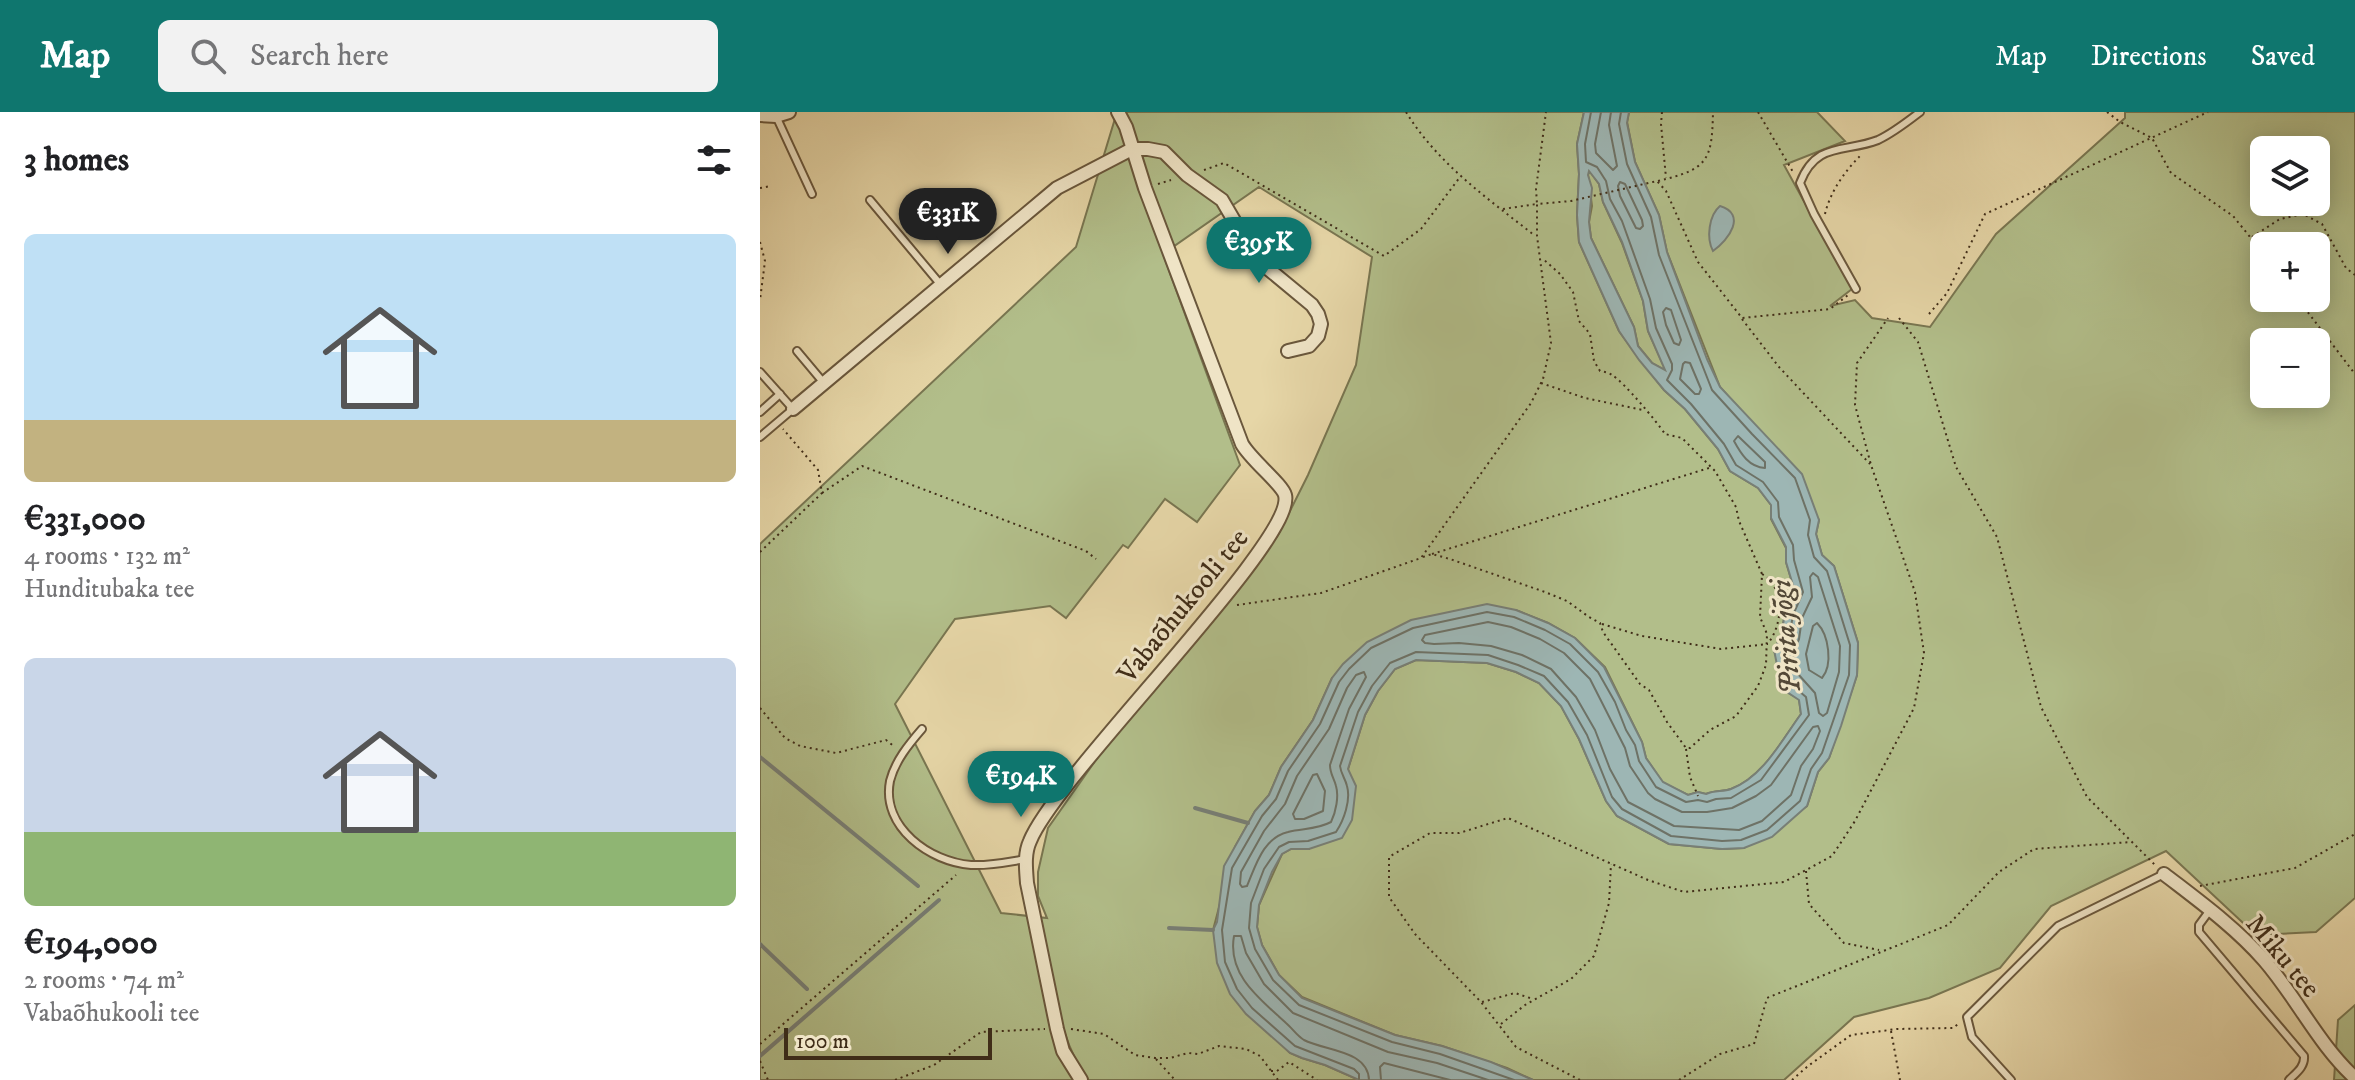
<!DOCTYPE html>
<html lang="en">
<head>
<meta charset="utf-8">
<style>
	body { margin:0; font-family:"IM FELL DW Pica",serif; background:#f2f2f2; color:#202124; height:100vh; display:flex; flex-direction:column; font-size:30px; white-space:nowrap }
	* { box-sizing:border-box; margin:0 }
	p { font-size:26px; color:#757577 }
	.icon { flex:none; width:44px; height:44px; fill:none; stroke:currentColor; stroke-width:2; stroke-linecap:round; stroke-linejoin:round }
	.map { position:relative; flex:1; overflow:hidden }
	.panel { display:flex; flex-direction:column; background:#fff; width:760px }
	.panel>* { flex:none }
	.fabs { position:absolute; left:1490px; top:24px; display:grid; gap:16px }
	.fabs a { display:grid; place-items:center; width:80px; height:80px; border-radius:12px; background:#fff; box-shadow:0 4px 20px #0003; font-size:40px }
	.scale { position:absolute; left:24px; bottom:20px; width:208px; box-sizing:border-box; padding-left:8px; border:4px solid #402d18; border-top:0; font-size:22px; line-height:28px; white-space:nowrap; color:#402d18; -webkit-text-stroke:6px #efe4c6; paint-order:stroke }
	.price { position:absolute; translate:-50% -68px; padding:0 18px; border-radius:28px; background:#0f766e; color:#fff; font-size:26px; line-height:52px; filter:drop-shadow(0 2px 4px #0008) }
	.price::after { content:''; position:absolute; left:50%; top:48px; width:24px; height:18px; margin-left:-12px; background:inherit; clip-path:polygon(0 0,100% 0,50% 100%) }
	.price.current { background:#222; color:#fff }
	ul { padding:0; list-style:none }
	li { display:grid; align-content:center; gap:16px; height:424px; padding:0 24px }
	li span { display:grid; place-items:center; height:248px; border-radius:12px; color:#555 }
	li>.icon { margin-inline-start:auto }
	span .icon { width:144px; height:144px; fill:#fffc; stroke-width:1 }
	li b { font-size:34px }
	h2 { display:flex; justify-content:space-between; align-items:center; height:96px; padding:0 24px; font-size:34px }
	header { display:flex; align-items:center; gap:48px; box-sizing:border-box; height:112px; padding:0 40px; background:#0f766e; color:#fff }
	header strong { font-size:38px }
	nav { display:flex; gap:44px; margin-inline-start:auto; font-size:28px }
	.search { width:560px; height:72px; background:#f2f2f2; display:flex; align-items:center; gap:20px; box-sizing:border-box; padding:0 28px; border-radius:12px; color:#757577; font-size:30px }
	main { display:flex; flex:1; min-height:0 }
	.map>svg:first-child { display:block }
	.green { fill:#b2be8a; stroke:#797651; stroke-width:2; fill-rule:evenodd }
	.water { fill:#9db6b4; stroke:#787f76; stroke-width:2; fill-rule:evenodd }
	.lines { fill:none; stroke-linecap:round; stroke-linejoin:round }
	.shore { stroke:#6e7266; stroke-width:2 }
	.stream { stroke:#787f76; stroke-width:4 }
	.lane-casing { stroke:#6a573c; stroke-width:10 }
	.street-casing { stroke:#6a573c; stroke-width:16 }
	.path { stroke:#402d18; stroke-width:2; stroke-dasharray:2 4; stroke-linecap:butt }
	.lane { stroke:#efe4c6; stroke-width:6 }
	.street { stroke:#efe4c6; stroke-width:12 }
	.labels { text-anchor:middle; stroke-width:6; stroke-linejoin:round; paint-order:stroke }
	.street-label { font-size:28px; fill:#402d18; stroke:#efe4c6 }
	.water-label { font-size:30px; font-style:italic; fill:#534837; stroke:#efe4c6 }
</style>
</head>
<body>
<header>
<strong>Map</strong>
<div class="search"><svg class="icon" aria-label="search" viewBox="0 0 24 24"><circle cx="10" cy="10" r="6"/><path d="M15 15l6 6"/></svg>Search here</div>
<nav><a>Map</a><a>Directions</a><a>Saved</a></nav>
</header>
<main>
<section class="panel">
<h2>3 homes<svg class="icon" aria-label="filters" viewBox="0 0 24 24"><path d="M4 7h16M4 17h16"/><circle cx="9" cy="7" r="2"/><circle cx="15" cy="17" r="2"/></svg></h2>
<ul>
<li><span style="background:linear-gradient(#bfe0f5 75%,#c2b280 0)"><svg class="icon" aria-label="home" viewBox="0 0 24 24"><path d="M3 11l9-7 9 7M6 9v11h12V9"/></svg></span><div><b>€331,000</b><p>4 rooms · 132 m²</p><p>Hunditubaka tee</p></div></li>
<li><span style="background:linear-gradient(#c9d6e8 70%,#8fb573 0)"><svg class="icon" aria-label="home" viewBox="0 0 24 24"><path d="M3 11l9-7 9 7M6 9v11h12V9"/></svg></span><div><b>€194,000</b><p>2 rooms · 74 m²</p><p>Vabaõhukooli tee</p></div></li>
</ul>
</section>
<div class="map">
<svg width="1595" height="968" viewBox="0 0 1595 968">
	<rect width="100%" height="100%" fill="#e6d6a7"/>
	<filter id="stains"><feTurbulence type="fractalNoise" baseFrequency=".0025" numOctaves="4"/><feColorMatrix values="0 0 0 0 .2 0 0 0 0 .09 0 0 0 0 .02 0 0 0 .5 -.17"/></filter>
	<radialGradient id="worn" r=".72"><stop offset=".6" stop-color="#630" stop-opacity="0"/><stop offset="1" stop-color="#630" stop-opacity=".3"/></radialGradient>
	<!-- green -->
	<g class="green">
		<path d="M357,0h467l-7,32 2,30 -2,41 2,27 40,89 21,29 24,30 21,19 33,40 12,22 28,17 13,17v14l15,29v14l9,30 -10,21 -4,23 -7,14 13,42 12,7 2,15c-19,26 -38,63 -70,75 -8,3 -16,1 -25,5l-8,-2 -10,3 -25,-12 -17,-25 -4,-16 -37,-75 -30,-29 -27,-15 -32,-13 -184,68 -19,42 -32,47 -12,28 -14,16 -20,36 -22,83 61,107 16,16 12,5 23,7 34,15h-271c-26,-36 -30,-74 -39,-117l-13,-4 25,101 13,20h-314v-536l316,-297zM499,75l113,70 -16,108 -48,110 -30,60 -59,78 -76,87 -45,57 -50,71 -10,44v24l9,22 -46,-5 -106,-209 60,-85 95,-13 16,12 57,-73 5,3 37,-49 32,23 40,-53 3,-4 -77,-211z"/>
		<path d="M869,0h188l28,29 -61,24 68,124 -22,17 25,-6 17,18 58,9 66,-93 129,-116v-6h230v786l-39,34 -60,3 -90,-84 -115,55 -51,62 -71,30 -75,19 -70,63h-251l-26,-12 -65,-22 -47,-11 -93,-38 -23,-22 -17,-30 -5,-18 2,-22 23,-51 9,-5h18l39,-80 17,-54 13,-24 17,-22 21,-9 71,3 29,9 23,11 22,23 18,33 27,62 11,15 52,28 53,5 22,-1 63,-42 11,-34 11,-14 28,-83 1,-32 -24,-77 -12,-11 -6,-21 3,-14 -61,-91 -38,-42 -53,-135 -8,-37 -24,-53 -8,-40zM1504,38h52v52h-52zM1504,134h52v52h-52zM1504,230h52v52h-52z"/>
		<path d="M829,58l10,14 4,18 19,41 21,58 5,30 18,40 -14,-8 -14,-17 -4,-19 -43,-89 -2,-16 3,-16 -4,-31z"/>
		<path d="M1595,893v75h-21l4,-60z"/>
	</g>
	<!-- water -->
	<g class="water">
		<path d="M824,0h45l-2,11 8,39 24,53 8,37 40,107 13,28 82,87 17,46 -3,14 6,21 12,11 24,77 -1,32 -16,51 -12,32 -11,14 -11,34 -35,31 -28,11 -22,1 -53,-5 -52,-28 -11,-15 -27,-62 -18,-33 -22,-23 -23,-11 -29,-9 -71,-3 -21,9 -17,22 -13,24 -17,54 8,17 -4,34 -10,18 -33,11h-18l-9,5 -10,18 -13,33 -2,22 5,18 17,30 23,23 93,37 47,11 49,16 42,18h-174l-34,-15 -23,-7 -12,-5 -44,-39 -16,-20 -13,-31 -4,-33 4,-8 7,-56 31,-55 14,-16 12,-28 32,-47 19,-42 11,-14 24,-22 44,-22 76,-16 29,6 32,13 27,15 29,29 38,75 4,16 17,24 25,13 10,-3 8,2c9,-4 17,-2 25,-5 32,-12 51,-49 70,-75l-2,-14 -12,-8 -7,-12 -6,-30 7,-14 4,-23 10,-21 -9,-30v-15l-15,-29v-13l-13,-17 -28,-17 -12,-22 -33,-40 -21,-19 -25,-30 -20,-29 -40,-89 -2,-27 2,-41 -2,-30zM829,59l10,13 4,18 19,40 21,59 5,30 17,39 -13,-7 -14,-17 -4,-19 -43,-89 -2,-16 3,-34 -4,-13z"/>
		<path d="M960,94c27,8 9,34 -7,45 -7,-13 -4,-36 7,-45z"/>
	</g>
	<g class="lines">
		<!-- shore -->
		<g class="shore">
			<path d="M841,0l-6,32 1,9 17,17 4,-4 -8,-41 2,-13"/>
			<path d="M860,70l5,2 17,36 1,6 -3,3 -4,-1 -16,-32 -2,-10z"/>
			<path d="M906,196l5,2 10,30 -2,5 -5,-2 -8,-18 -3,-13z"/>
			<path d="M925,250l5,1 11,26 -2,5h-4l-15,-15 3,-15z"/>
			<path d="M978,324l27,26v6c-16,-1 -24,-14 -31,-27z"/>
			<path d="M1053,461l5,4 22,69 -1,26 -12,41 -4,3 -4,-3 -4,-20 -17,-19 -5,-21 6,-14 3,-21 10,-21 -2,-20z"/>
			<path d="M728,510l23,5 29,12 24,14 26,26 35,69 5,18 18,27 7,6 27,13h25l25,-4 24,-12 15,-11 42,-58 5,-1 2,5 -7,18 -12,17 -10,29 -29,26 -23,9 -65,-4 -46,-24 -18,-33 -15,-39 -19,-33 -25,-28 -29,-14 -31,-9 -32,-3 -25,1 -9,-1 -3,-3 3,-5z"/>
			<path d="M1057,511c12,12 16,42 5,55l-13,-8 -3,-16 7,-28z"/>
			<path d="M604,560l2,5 -17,32 -19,56c0,9 4,13 6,21 3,10 0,26 -5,36 -15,8 -28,6 -43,10 -25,6 -32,33 -41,54l-5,1 -2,-3 1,-12 23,-41 21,-27 12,-28 32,-47 18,-41 9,-13z"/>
			<path d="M557,662l8,17 -2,20 -19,8h-9l-2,-5 20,-39z"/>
			<path d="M599,968v-6l-5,-5 -59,-23 -43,-38 -15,-19 -12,-27 -3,-32 10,-62 30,-52 14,-17 12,-28 32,-47 19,-42 10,-13 22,-21 42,-20 74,-16 27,5 31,13 25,14 28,28 17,30 11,28 9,15 4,16 17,26 30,15 12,-2 9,2 9,-3 15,-1 30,-18 48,-65 -3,-18 -13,-11 -5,-8 -6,-26 7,-14 4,-23 10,-23 -9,-32 -1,-15 -14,-28 -1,-15 -15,-20 -27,-17 -12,-21 -33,-40 -24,-24 5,-10v-6l-16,-36 -6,-29 -28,-78 -12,-22 -4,-18 -9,-14 -11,-5 -1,-18 6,-32"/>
			<path d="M609,968c-1,-30 -44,-29 -65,-40 -7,-4 -12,-12 -18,-17 -26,-24 -59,-48 -52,-87h7l5,17 18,31 29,29 95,39 49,11 51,17"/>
			<path d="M621,968l-1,-13 4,-4 66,17"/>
			<path d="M754,968l-74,-26 -48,-12 -93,-37 -26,-25 -18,-31 -6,-21 2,-25 13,-34 15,-22 10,-5 19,-1 28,-9c8,-12 15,-32 11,-46 -2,-8 -6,-12 -7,-20l18,-54 14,-26 18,-23 26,-11 72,3 30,10 26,11 24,26 19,33 25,62 10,12 49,27 51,5 19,-1 26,-10 33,-29 11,-32 11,-16 27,-78 1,-30 -23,-74 -13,-14 -6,-22 2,-15 -15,-42 -43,-44 -40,-44 -53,-135 -8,-38 -24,-53 -8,-40 2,-12"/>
		</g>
		<!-- stream -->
		<g class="stream">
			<path d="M0,645l158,129"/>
			<path d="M435,696l53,15"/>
			<path d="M409,816l44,2"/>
			<path d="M0,832l47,45"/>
			<path d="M0,944l179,-156"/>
		</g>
		<defs>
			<g id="lane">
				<path d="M16,4l36,78"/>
				<path d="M110,88l71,85"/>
				<path d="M1096,177l-42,-75 -14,-31c16,-42 45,-30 78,-43 15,-7 29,-18 42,-28"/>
				<path d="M37,239l26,31"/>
				<path d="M0,260l33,37 -33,28"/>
				<path d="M0,300l20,-18"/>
				<path d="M162,617c-13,15 -27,32 -32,52 -9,46 40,81 81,84 18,1 37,-3 55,-6"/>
				<path d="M254,660l41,29"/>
				<path d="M1450,798l-11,15v7l105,124c1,11 -8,17 -15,24"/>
				<path d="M1251,968l-39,-43 -5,-20 91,-91 106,-52"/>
			</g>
			<g id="street">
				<path d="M0,3l16,1 13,-4"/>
				<path d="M33,297l264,-221 75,-39h16l16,3 23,23 35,25 31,53 13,14 46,38 6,9 3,10 -3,12 -9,10 -21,5"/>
				<path d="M1404,762c35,27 71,53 100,86 33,38 54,84 91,118"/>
				<path d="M321,968l-18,-29 -6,-22 -30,-146c-1,-14 -3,-29 3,-42 27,-67 267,-301 255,-346 -3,-11 -34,-35 -43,-51l-97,-256 -19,-61 -8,-15"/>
			</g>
		</defs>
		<!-- lane casing -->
		<use href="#lane" class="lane-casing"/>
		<!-- street casing -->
		<use href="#street" class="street-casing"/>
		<!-- path -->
		<g class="path">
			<path d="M646,0c32,52 81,86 128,123"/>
			<path d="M902,0l-1,12 5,54"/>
			<path d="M998,0l35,60"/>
			<path d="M1347,0l13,10 32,16 19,35 62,43 31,38"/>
			<path d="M444,58l20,-7 160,93 37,-27 39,-52"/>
			<path d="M898,69c50,-12 54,-20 55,-69"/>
			<path d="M398,72l13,-4"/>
			<path d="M0,76l11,-2"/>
			<path d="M743,97l34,-5 -1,-15 10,-77"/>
			<path d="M1065,102c5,-22 20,-43 35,-58"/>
			<path d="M1492,125l28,-18 23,-5 19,10 24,44 9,7"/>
			<path d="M0,130l5,19 -5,39"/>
			<path d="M1537,186l58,76"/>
			<path d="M1169,202l18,-21 38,-79 223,-102"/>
			<path d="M1139,206l19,24 38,125 41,70 44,170 46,90 68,68"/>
			<path d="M982,207l37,48 91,97"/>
			<path d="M781,271l44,15 58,12"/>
			<path d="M62,381l40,-27 224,85 10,8"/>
			<path d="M0,440l62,-59 -4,-23 -35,-41"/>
			<path d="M672,442l277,-86"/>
			<path d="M663,445l9,-3 18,5 95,33 22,9 22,16 11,6 3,9 37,52 9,6 18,32 19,26h4l20,-18 26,-14 22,-30 8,-21 1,-31 -7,-17 2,-43 -23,-53 -3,-14 -21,-36 -33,-33 -17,-4c-8,-12 -41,-52 -53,-59 -4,-3 -8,-3 -12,-4l-6,-10 -4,-27 -11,-13 -6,-29 -13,-18 -18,-16"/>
			<path d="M1002,462c23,13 21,49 7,68"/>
			<path d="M477,493l84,-12 100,-35 110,-155 12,-24 8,-36 -14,-107v-32l34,-3 86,-20 9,10 32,71 44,56 88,-9 18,-14"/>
			<path d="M842,512l40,12 79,13 47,-5"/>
			<path d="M0,596l25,30 15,8 36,7 50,-13 9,7"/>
			<path d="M926,637l4,28 8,19"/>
			<path d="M1046,759l3,33 35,39 35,7"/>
			<path d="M1440,774l95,-18 60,-34"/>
			<path d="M722,890l33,-9 18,6"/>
			<path d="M741,912l24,-19 46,-26 23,-23 15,-53 2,-39"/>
			<path d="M311,917l33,5 31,21 20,3h15l18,-5 10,1 21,-8 27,3 14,7 18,24"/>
			<path d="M1131,919l9,49"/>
			<path d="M0,932l196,-169"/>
			<path d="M396,947l19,21"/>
			<path d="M0,949l8,19"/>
			<path d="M511,959h6l12,-9 28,18"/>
			<path d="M135,968l39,-15 47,-33 64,-3"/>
			<path d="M820,968l-64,-33 -35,-45 -66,-68 -26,-37v-40l41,-24h29l49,-15 140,62 36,12 100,-10 48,-26 23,-35 59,-113 10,-55 -9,-61 -44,-127 -16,-60 2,-42 31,-45"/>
			<path d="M919,968l41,-26 34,-10 13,-46 181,-73 51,-53 35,-23 97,-7"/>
			<path d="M1032,968l16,-14 43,-31 46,-6 56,-1 5,-4"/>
		</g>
		<!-- lane -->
		<use href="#lane" class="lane"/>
		<!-- street -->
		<use href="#street" class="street"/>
	</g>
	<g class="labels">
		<!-- street labels -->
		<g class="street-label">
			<text transform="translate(422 493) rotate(-51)" y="10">Vabaõhukooli tee</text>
			<text transform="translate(1524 843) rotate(50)" y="10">Miku tee</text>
		</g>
		<!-- water labels -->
		<g class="water-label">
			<text transform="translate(1025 525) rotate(-95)" y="10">Pirita jõgi</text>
		</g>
	</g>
	<rect width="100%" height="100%" filter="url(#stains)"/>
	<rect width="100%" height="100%" fill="url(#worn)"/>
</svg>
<div class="fabs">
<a><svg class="icon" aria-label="layers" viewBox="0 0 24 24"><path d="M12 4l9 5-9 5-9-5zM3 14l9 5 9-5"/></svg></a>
<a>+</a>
<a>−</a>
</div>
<div class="scale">100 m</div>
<b class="price current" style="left:188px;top:144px">€331K</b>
<b class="price" style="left:499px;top:173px">€395K</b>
<b class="price" style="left:261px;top:707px">€194K</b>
</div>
</main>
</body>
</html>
